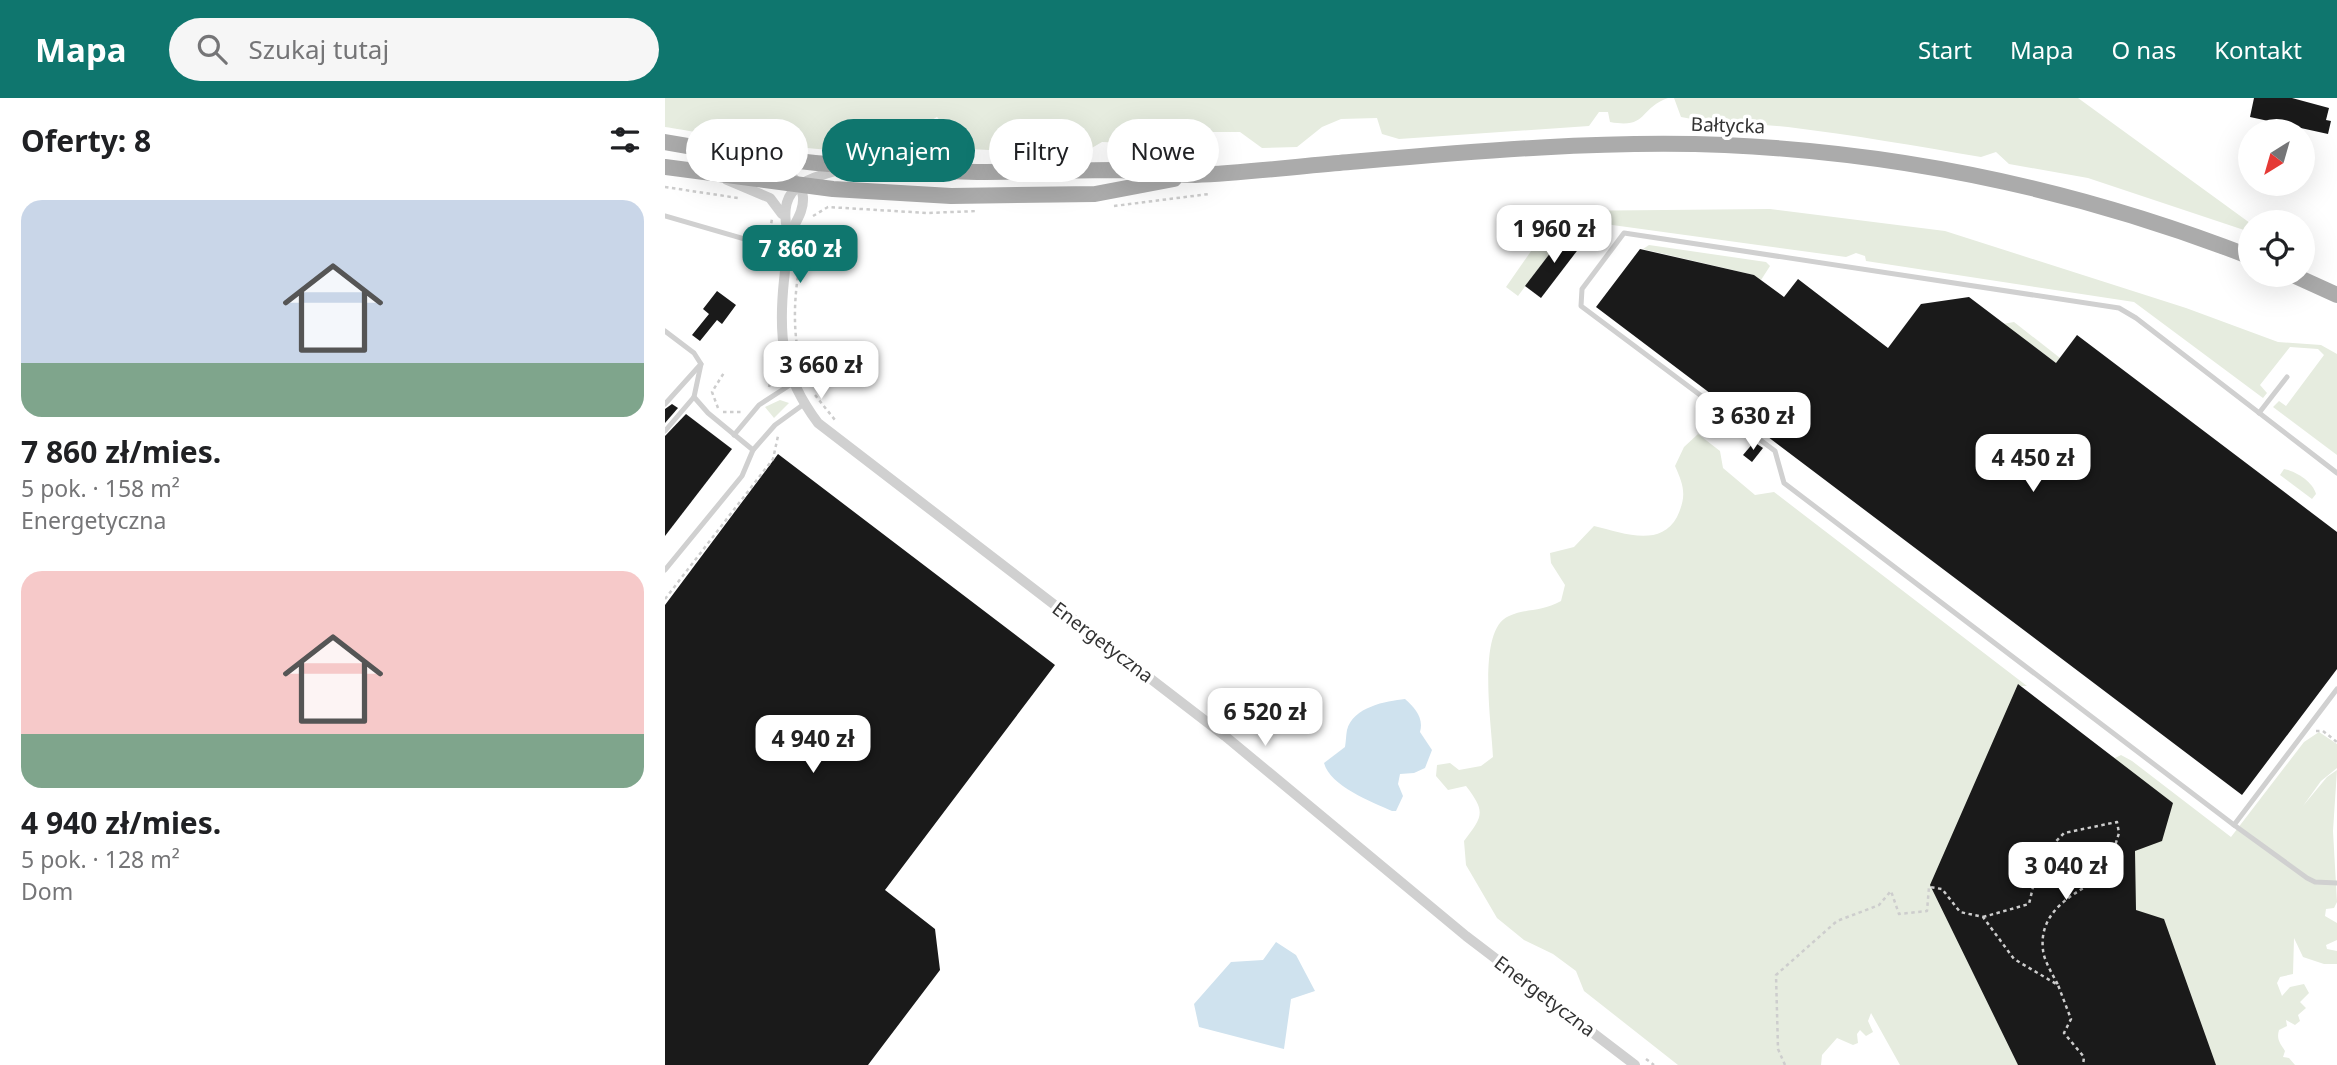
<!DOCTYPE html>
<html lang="pl">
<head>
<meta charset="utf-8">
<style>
	body { margin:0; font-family:"Noto Sans",sans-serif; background:#f6f6f6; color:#202124; height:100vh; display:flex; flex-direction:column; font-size:26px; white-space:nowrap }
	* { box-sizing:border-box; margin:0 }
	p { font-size:23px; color:#757577 }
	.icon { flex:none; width:38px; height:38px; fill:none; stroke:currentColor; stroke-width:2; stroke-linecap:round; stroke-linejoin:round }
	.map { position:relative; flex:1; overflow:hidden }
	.sheet { display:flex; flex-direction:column; background:#fff; width:665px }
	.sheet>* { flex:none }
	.banner { position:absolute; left:21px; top:21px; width:665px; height:63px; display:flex; gap:14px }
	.needle { width:46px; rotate:217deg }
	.buttons { position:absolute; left:1573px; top:21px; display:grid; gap:14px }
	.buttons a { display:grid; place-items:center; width:77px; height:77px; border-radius:50%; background:#fff; box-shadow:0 7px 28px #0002; font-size:35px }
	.price { position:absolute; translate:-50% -60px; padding:0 16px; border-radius:14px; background:#fff; color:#222; font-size:23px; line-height:46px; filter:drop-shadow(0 2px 4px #0008) }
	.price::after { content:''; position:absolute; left:50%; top:42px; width:21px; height:16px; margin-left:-10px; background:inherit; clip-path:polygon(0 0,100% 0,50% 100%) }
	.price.current { background:#0f766e; color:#fff }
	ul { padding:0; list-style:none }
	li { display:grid; align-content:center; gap:14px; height:371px; padding:0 21px }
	li span { display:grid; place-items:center; height:217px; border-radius:21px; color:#555 }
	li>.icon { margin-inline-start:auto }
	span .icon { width:126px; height:126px; fill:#fffc; stroke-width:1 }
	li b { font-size:30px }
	h2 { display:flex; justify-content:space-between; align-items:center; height:84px; padding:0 21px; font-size:30px }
	.tag { padding:0 24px; border-radius:32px; background:#fff; box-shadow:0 7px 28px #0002; font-size:24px; line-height:63px }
	.tag.current { background:#0f766e; color:#fff }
	header { display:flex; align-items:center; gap:42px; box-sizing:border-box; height:98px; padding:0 35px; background:#0f766e; color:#fff }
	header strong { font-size:33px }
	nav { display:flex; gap:38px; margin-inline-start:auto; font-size:24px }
	.search { width:490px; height:63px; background:#f6f6f6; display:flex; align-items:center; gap:18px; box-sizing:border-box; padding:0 24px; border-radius:38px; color:#757577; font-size:26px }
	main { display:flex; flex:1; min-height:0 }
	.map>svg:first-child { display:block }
	.green { fill:#e6ecdf }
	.water { fill:#cfe2ee }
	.building { fill:#1a1a1a }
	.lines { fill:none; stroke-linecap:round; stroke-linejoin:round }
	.path { stroke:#cdcdcd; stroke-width:2.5; stroke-dasharray:3.5 3.5; stroke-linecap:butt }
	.service { stroke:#d0d0d0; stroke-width:5 }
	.minor { stroke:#d0d0d0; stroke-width:10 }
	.primary { stroke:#ababab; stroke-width:16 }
	.labels { text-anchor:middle; stroke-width:7; stroke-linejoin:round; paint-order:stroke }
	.street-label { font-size:19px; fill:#333; stroke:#fff }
</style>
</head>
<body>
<header>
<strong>Mapa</strong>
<div class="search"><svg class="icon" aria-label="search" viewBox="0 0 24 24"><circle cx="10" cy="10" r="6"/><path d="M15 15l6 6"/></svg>Szukaj tutaj</div>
<nav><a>Start</a><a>Mapa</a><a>O nas</a><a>Kontakt</a></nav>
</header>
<main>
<section class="sheet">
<h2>Oferty: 8<svg class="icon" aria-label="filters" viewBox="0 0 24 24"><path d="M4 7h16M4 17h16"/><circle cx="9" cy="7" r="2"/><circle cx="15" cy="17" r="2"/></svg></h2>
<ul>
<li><span style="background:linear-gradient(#c9d6e8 75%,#7fa58c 0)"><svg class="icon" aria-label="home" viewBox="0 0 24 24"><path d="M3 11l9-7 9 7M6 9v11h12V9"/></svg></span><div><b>7 860 zł/mies.</b><p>5 pok. · 158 m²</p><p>Energetyczna</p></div></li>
<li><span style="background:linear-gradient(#f6c9c9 75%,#7fa58c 0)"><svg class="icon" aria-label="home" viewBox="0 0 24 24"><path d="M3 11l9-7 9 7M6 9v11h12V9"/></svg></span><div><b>4 940 zł/mies.</b><p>5 pok. · 128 m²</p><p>Dom</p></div></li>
</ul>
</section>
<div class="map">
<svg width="1672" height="967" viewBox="0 0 1672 967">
	<rect width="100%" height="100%" fill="#fff"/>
	<!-- green -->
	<g class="green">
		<path d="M0,0h1003c-30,11 -20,31 -58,24l-2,-10h-9l-10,14 -190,13 -17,-5 -5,-16 -36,1 -19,8 -25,20 -35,1 -22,-16h-51l-63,11 -24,-1 -12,7 -14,-16 -11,-2 -48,22 -8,-3 -8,7 -12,-7 -56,-3 -3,-3 12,-21 -5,-6 -16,9c-1,6 -2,15 -8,19 -33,21 -202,-11 -248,-18z"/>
		<path d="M1009,0h404l172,125v9l-162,-54 -79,-14 -13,-12 -15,5c-64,-11 -128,-22 -193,-30 -36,-4 -72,-3 -107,-10z"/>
		<path d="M1105,111l175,22 241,77 92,34 43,3 16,9v101l-64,-48 6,-6 7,5 38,-51 -6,-6 -28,-2 -30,38 7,8 -4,5 -129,-96 -268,-41 -1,-5 -9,-3 -10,4 -241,-33 -25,6 -9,-5 -53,71 -12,-9 53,-76z"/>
		<path d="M984,147l117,17 4,4 -9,14 -7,-5 -111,-26z"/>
		<path d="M1349,224l46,36 -4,5 -53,-39z"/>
		<path d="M115,302l9,3 -15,15 -9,-11z"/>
		<path d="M1033,336l22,17 3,17 32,27 19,-3 253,194h-9l80,62 17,10 6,-3 11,6 99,76 73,-95 15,-10 18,12v24l-16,13 -18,25 24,-29 10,-7 -4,61 4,71 -3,6 -8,1 -1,7 12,7v17l-11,5 1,4 10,2v13h-13l-21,-7 -9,-19 -1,36 -13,3 -3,6 5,13 8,-9 14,-3 5,9 -9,9 6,6 -8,7 2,6 -5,4 -9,-5 1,6 -8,4c-3,10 2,14 6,21l-2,6 6,1 6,7h-395l-29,-52 -3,8 5,11 -7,4 -6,-6 -3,4 1,9 -5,2 -16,-7 -15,17 -1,10h-143l-94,-74 -8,-20 -23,-17 -29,-14 -27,-22 -31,-53 -2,-24c19,-25 22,-29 2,-55l-18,4 -12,-14 1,-11 13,-2 9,7 22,-4 12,-9c-1,-31 -17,-128 16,-141 18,-8 33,-4 52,-15l4,-16 -14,-22 -1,-10 24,-6 20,-21c29,7 66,22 83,-9 10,-21 7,-31 -2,-51l9,-19z"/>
		<path d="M1619,371c12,2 29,13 32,25l-4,5 -32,-24z"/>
	</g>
	<!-- water -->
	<g class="water">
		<path d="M740,601c10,9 19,19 15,33l12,18 -7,18 -11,5 -14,1 -2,10 5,12 -7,15h-4c-20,-9 -62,-25 -68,-48l21,-16c1,-6 1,-12 2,-17 6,-23 39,-29 58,-31z"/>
		<path d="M611,844l20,13 19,36 -24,8 -7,50 -85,-22 -5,-23 37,-42 32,-2z"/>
	</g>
	<!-- building -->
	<g class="building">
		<path d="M1589,0h38l37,10 -3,12 5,1 -3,13 -78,-17z"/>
		<path d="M902,133l16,12 -42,55 -16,-12z"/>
		<path d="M975,151l114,26 30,22 14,-18 90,69 33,-44 48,-7 87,66 21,-28 260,197v137l-95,126 -646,-488z"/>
		<path d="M52,193l19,14 -14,19 -5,-4 -17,21 -8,-6 17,-21 -6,-5z"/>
		<path d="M7,306l6,4 -13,15v-14z"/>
		<path d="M21,316l46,35 -67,87v-100z"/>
		<path d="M1089,344l9,6 -11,14 -9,-7z"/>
		<path d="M113,356l277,211 -170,225 50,39 5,41 -72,95h-203v-460z"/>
		<path d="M1353,586l155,119 -11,38 -27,10 1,59 28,9 52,146h-198l-88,-180z"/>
	</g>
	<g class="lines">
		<!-- path -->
		<g class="path">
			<path d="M0,89l73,11"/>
			<path d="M449,108l95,-12"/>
			<path d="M148,118l15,-9 99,6 51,-2"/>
			<path d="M100,137l5,-5 2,-11"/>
			<path d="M98,157l11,8"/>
			<path d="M134,259c-9,-43 -2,-90 10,-131"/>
			<path d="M104,289l6,-20"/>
			<path d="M150,297l20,25"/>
			<path d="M53,310l-6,-16 13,-21"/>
			<path d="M58,314h18"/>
			<path d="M0,501l108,-140 5,-23"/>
			<path d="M1651,633h7l14,11"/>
			<path d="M1372,763l27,-28 53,-11 2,11 -13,42c-29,17 -68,34 -63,75 1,11 10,25 15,35"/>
			<path d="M1318,819l46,-13 4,-17 18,-4 9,-15 50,-5"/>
			<path d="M981,961l8,6"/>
			<path d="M1120,967l-7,-16 -2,-74 61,-54 42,-16 12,-14 8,23 28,-3 2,-24 13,2 18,23 23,5 31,42 44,26 13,34 -7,14 20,24 -1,8"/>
		</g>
		<!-- service -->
		<g class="service">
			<path d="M0,118l121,35"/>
			<path d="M0,233l29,22 7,11 -7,33 -29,34"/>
			<path d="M0,306l36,-40"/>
			<path d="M1594,315l28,-36"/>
			<path d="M69,337l25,-30 34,-22"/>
			<path d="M88,352l22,-25 29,-21"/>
			<path d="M1672,375l-201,-155 -17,-10 -495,-75 -42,56 -1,17 194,145 9,32 450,342 103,-136"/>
			<path d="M0,472l77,-94 11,-26 -45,-37 -14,-16"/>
			<path d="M1569,727l73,53 8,4 22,1"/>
		</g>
		<!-- minor -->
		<g class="minor">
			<path d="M109,60c9,11 28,24 29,39 1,16 -9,26 -14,40 -4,13 -3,30 -5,43 -6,58 -2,95 34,143l407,313 241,200 169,129"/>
			<path d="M62,82l43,18 12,16"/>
			<path d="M124,139c-14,-48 12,-57 54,-68"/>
		</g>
		<!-- primary -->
		<g class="primary">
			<path d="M0,44c103,19 208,28 312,30 46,0 92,-2 137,-2 27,1 54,5 81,5 48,-2 96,-8 144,-12 128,-11 257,-23 386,-18 181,8 357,46 526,112"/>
			<path d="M0,69l168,22 118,7 144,-2 79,-15"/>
			<path d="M1628,177l44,20"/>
		</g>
	</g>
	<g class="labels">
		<!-- street labels -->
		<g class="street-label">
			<text transform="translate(1063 27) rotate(2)" y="7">Bałtycka</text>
			<text transform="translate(438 544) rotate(37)" y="7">Energetyczna</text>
			<text transform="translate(880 898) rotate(37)" y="7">Energetyczna</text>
		</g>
	</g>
</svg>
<div class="buttons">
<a><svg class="needle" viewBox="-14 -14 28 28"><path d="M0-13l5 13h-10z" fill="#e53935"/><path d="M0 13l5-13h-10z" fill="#757577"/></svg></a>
<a><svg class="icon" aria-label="locate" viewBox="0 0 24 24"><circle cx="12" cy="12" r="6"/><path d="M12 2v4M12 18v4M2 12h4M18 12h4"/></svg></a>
</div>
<b class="price" style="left:889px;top:167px">1 960 zł</b>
<b class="price current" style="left:135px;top:187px">7 860 zł</b>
<b class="price" style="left:156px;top:303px">3 660 zł</b>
<b class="price" style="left:1088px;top:354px">3 630 zł</b>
<b class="price" style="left:1368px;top:396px">4 450 zł</b>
<b class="price" style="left:600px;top:650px">6 520 zł</b>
<b class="price" style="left:148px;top:677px">4 940 zł</b>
<b class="price" style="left:1401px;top:804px">3 040 zł</b>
<div class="banner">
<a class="tag">Kupno</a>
<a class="tag current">Wynajem</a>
<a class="tag">Filtry</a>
<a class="tag">Nowe</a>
</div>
</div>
</main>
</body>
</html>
